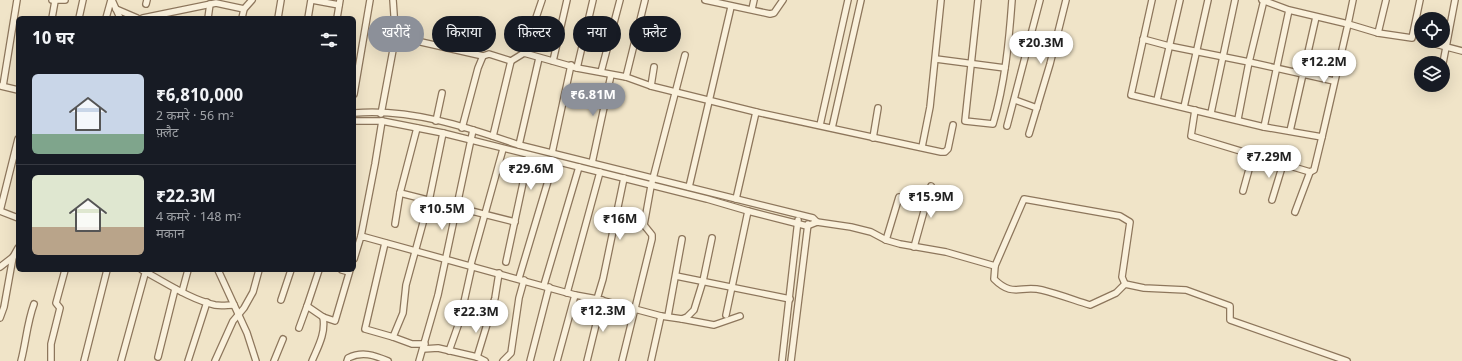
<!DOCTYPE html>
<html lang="hi">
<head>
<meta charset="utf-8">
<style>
	body { margin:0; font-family:Georgia,"Noto Sans Devanagari",serif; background:#20242c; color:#f1f3f6; height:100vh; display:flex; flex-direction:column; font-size:15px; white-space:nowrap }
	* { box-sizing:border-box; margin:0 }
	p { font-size:13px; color:#9ea1a6 }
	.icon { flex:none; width:22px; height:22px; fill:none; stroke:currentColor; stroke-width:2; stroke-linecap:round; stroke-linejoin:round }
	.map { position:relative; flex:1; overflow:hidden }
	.panel { position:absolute; left:16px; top:16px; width:340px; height:256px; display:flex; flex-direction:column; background:#171b24; border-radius:6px; box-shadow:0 4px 16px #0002 }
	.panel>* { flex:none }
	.guide { position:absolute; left:368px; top:16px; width:380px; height:36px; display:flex; gap:8px }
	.controls { position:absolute; left:1414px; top:12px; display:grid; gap:8px }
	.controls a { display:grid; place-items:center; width:36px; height:36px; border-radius:50%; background:#171b24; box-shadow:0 4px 16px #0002; font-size:20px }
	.price { position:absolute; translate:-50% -34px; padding:0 9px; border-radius:14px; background:#fff; color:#222; font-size:13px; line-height:26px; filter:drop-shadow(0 1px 2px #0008) }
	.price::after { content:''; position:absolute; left:50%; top:24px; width:12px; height:9px; margin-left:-6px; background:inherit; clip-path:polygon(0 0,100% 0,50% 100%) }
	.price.active { background:#8c9099; color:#fff }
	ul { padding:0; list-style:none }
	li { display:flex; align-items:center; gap:12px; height:100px; padding:0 16px }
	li+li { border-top:1px solid #363941 }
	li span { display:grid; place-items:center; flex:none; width:112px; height:80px; border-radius:6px; color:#555 }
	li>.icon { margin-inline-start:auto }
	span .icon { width:48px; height:48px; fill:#fffc; stroke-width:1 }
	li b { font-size:17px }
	h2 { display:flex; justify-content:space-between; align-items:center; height:48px; padding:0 16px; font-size:17px }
	.pill { padding:0 14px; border-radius:18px; background:#171b24; box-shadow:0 4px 16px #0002; font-size:14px; line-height:36px }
	.pill.active { background:#8c9099; color:#fff }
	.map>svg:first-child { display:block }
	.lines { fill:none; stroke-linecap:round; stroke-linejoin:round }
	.minor-casing { stroke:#8d765c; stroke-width:8 }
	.minor { stroke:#faf1dc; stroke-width:5.5 }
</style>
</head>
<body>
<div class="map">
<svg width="1462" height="361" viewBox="0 0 1462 361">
	<rect width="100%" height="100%" fill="#f0e4c8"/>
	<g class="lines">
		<defs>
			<g id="minor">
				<path d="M52,0h13"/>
				<path d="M112,0l8,18"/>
				<path d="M312,0l27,5"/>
				<path d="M393,0l2,29 4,8 84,19"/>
				<path d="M705,0l65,14 4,-1 9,-13"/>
				<path d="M978,0l-13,121 28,3c12,-41 16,-82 19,-124"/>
				<path d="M1152,0l-21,95 133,32"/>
				<path d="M1262,0l27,10 59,14 -26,113 -58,-10 25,-117"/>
				<path d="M1264,0l-15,62 85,19"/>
				<path d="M1353,0l-5,24 30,9 34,5 8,-38"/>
				<path d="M146,4l1,-4"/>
				<path d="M116,9l21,9"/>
				<path d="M752,9l2,-9"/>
				<path d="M52,18l3,-17"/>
				<path d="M79,18l4,-18"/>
				<path d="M106,18l5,-18"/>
				<path d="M143,18l73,-15 28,6"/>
				<path d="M208,18l2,-14"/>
				<path d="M242,18l2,-9 8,-9"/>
				<path d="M278,18l3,-18"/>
				<path d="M308,18l3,-18"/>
				<path d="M337,18l3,-18"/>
				<path d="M1378,33l8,-33"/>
				<path d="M1143,39l26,7 80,16 -11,57"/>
				<path d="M1424,41l38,10"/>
				<path d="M524,53l18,-53"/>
				<path d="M936,59l69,9"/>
				<path d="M553,61l14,-61"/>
				<path d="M1443,63l12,-63"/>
				<path d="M577,68l16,-68"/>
				<path d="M601,72l19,-72"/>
				<path d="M626,77l19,-77"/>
				<path d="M1,86l17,4"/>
				<path d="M3,86l14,-86"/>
				<path d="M651,86l3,-19"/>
				<path d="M354,94l16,-94"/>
				<path d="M1015,100l22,8"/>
				<path d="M1157,100l23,-100"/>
				<path d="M1184,107l24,-107"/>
				<path d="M1195,110l-4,26 119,36 4,-2 8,-33"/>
				<path d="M354,113c56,-5 113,14 165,32l294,73 4,4"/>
				<path d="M1211,113l24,-113"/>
				<path d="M381,114l15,-80"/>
				<path d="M354,121h28l61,12 264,66 41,12 59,15 10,-4 34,5 20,5 15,8 14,4 46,8 49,14 -1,13c19,19 26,6 48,11 16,4 32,10 48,15l26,-12 9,-9 19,4 42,2 44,16v14l117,41"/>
				<path d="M436,121l6,-28"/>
				<path d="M820,125l28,-125"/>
				<path d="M1007,126l33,-126"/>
				<path d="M417,128l-17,65 115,29"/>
				<path d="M462,128l16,-60 5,-12 6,-2 22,7 13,-8 53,15 49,9 25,9 105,26 185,40h4l3,-3 5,-24"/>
				<path d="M832,128l29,-128"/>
				<path d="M1290,131l26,-114"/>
				<path d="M1029,134l21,-70 16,-64"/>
				<path d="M493,136l18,-75"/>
				<path d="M873,138l5,-30"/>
				<path d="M519,145l20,-87"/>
				<path d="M922,147l8,-40 11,-107"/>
				<path d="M552,153l19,-88"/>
				<path d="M592,163l19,-88"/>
				<path d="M689,187l42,-180"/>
				<path d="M1243,191l10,-36"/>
				<path d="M736,199l20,-87"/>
				<path d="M1272,200l11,-36"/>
				<path d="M0,211l18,-72"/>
				<path d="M0,211l18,7"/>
				<path d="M1295,212l15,-40"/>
				<path d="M395,224l5,-31"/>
				<path d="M361,236l14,-72 7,-43"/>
				<path d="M886,240l13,-43"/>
				<path d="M385,243l-20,86 28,8 10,-24 3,-28 23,-84 14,-68"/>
				<path d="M914,247l17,-61"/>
				<path d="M354,259l7,-23 214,59 22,4 64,17 21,3 5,-2 7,-7 9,-29 9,-43"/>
				<path d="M506,262l23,-107"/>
				<path d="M471,264l32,-115"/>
				<path d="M995,266l29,-67 96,17 10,6 -8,55 3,7"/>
				<path d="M0,267l13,-10 5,-9"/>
				<path d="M142,270c23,12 47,29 73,35 6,1 13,0 19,0"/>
				<path d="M218,270l29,63 9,28"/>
				<path d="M342,270l7,2"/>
				<path d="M676,276l114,23"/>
				<path d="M519,278l35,-117"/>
				<path d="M544,285l35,-118"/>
				<path d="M182,292l6,-22"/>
				<path d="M567,293l33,-121"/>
				<path d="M597,299l6,-20 21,-101"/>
				<path d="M281,300l10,-30"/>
				<path d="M307,306l12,-36"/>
				<path d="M726,315l22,-104"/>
				<path d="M668,316l14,-77"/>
				<path d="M0,318l4,-11 9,-50"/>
				<path d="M682,319l32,6 26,-9"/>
				<path d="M299,328l8,-22 16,11 12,4 15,-51"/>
				<path d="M393,337l19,7h13"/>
				<path d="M423,349l15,-1 39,9 18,-59 4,-25"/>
				<path d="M449,351l11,-31 12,-54"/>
				<path d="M158,357l17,-68"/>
				<path d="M477,357l8,4"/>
				<path d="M21,361c5,-19 6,-38 13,-57"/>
				<path d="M51,361v-17l9,-36 -4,-5 9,-33"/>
				<path d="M84,361l23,-91"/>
				<path d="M121,361l25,-91"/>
				<path d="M188,361l19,-59"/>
				<path d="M215,361l18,-40 11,-13 9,-16 6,-22"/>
				<path d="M274,361l9,-22"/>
				<path d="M312,361c6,-14 14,-28 11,-44"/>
				<path d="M347,361l1,-3c14,-7 26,-3 40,3"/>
				<path d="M419,361l19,-66 35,-165"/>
				<path d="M503,361l8,-8 8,-55 5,-18"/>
				<path d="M530,361l19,-74"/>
				<path d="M557,361l18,-66"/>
				<path d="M587,361l15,-61"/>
				<path d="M622,361l30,-122v-4l-8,-10 7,-39 34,-131"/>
				<path d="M651,361l10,-45"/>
				<path d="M782,361l16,-141"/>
				<path d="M791,361l17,-137"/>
			</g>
		</defs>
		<!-- minor casing -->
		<use href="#minor" class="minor-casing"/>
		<!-- minor -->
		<use href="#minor" class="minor"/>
	</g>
</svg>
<div class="controls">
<a><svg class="icon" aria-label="locate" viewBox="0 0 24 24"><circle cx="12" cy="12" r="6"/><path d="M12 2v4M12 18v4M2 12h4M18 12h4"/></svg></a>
<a><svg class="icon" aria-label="layers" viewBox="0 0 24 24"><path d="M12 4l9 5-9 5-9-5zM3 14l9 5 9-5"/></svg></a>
</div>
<b class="price" style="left:1041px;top:65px">₹20.3M</b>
<b class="price" style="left:1324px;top:84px">₹12.2M</b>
<b class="price active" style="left:593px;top:117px">₹6.81M</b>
<b class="price" style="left:1269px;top:179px">₹7.29M</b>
<b class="price" style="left:531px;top:191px">₹29.6M</b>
<b class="price" style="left:931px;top:219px">₹15.9M</b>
<b class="price" style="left:442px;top:231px">₹10.5M</b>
<b class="price" style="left:620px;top:241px">₹16M</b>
<b class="price" style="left:603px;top:333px">₹12.3M</b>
<b class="price" style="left:476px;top:334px">₹22.3M</b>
<div class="guide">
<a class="pill active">खरीदें</a>
<a class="pill">किराया</a>
<a class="pill">फ़िल्टर</a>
<a class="pill">नया</a>
<a class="pill">फ़्लैट</a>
</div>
<section class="panel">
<h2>10 घर<svg class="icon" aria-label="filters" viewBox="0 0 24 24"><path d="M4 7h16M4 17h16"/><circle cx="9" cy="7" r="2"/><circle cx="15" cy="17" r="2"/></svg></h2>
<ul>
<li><span style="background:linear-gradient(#c9d6e8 75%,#7fa58c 0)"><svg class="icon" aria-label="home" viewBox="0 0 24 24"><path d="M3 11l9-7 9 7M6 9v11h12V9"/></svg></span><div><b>₹6,810,000</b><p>2 कमरे · 56 m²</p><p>फ़्लैट</p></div></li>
<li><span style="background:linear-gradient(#dfe7d0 65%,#b9a48a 0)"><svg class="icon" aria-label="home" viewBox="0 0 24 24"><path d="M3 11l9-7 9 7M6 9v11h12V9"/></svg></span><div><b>₹22.3M</b><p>4 कमरे · 148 m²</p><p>मकान</p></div></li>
</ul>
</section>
</div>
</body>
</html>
